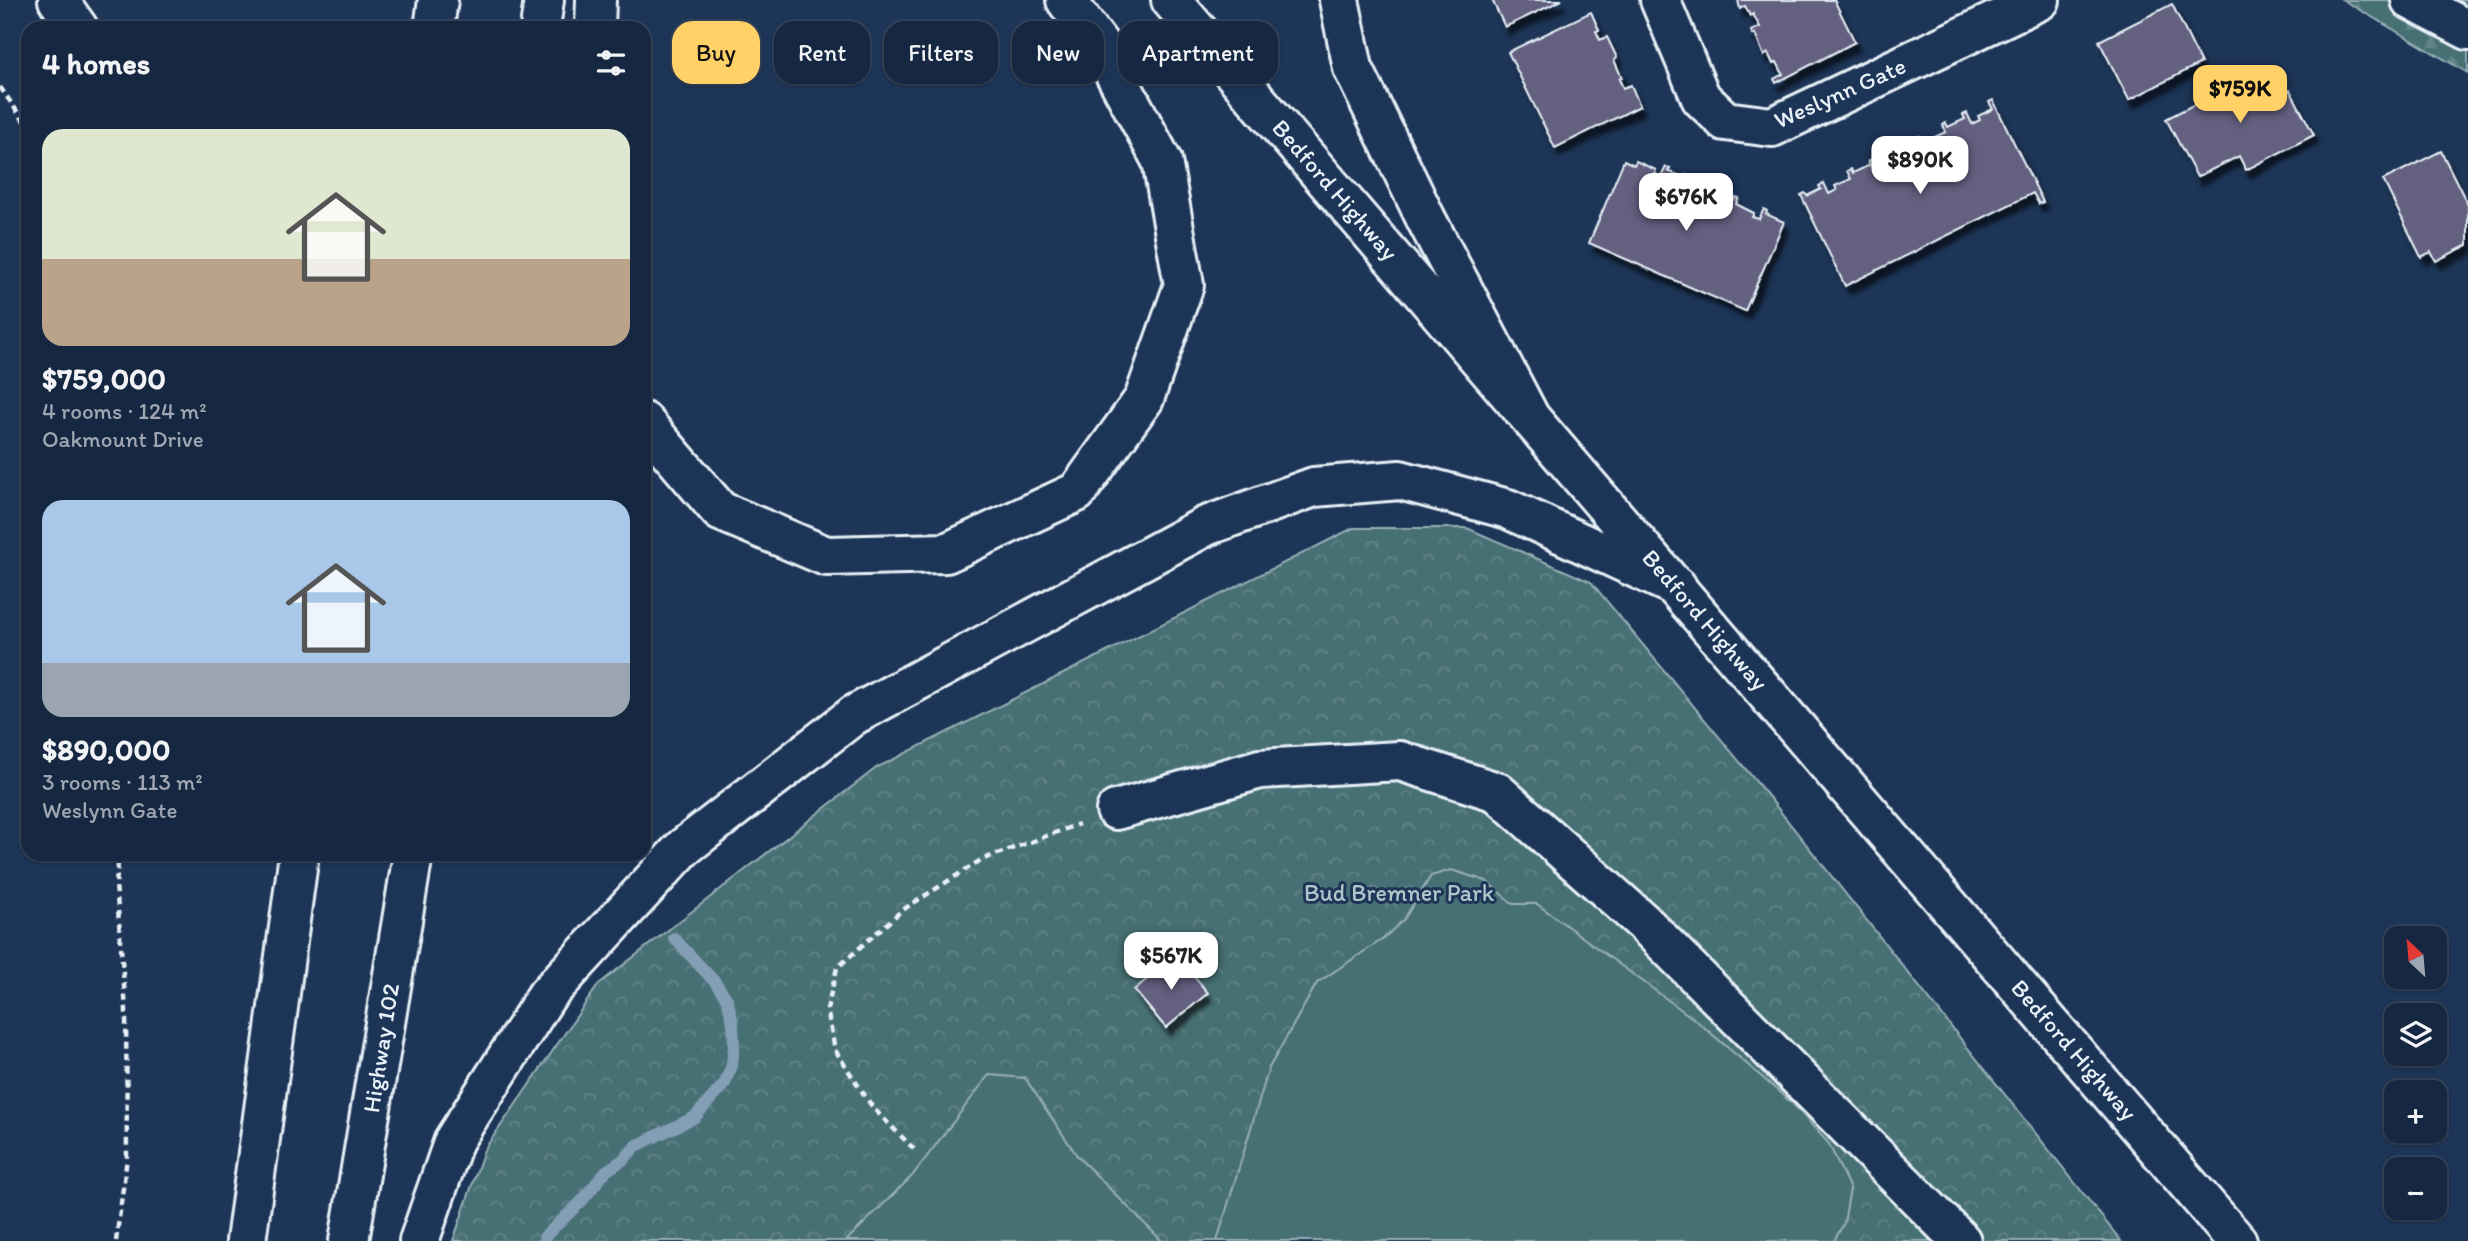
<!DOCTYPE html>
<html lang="en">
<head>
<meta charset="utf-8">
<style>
	body { margin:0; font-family:Itim,sans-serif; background:#23344c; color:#f1f3f6; height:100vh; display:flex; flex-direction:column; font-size:26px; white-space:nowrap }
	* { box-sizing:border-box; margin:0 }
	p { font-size:23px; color:#9ea6b1 }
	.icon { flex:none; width:38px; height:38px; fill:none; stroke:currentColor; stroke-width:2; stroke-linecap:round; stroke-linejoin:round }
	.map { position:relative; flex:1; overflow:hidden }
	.panel { position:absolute; left:21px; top:21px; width:630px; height:840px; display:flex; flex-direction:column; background:#162841; border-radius:21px; box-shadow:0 2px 5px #0004,0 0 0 2px #35445a }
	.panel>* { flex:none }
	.hud { position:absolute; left:672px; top:21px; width:665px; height:63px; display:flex; gap:14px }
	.needle { width:46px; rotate:334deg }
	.buttons { position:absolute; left:2384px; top:926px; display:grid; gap:14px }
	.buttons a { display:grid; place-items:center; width:63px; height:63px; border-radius:14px; background:#162841; box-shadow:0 2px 5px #0004,0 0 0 2px #35445a; font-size:35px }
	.price { position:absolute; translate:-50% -60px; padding:0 16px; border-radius:14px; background:#fff; color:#222; font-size:23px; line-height:46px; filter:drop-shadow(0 2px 4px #0008) }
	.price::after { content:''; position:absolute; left:50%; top:42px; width:21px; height:16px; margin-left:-10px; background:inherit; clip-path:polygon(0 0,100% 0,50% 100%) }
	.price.selected { background:#ffd166; color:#111 }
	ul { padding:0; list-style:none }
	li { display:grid; align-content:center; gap:14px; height:371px; padding:0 21px }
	li span { display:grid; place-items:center; height:217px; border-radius:21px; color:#555 }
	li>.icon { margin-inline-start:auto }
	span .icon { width:126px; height:126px; fill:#fffc; stroke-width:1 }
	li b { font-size:30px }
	h2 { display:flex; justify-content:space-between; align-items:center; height:84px; padding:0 21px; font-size:30px }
	.tag { padding:0 24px; border-radius:21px; background:#162841; box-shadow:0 2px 5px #0004,0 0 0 2px #35445a; font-size:24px; line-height:63px }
	.tag.selected { background:#ffd166; color:#111 }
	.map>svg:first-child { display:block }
	.forest { fill:url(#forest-firs); stroke:#98b0b6; stroke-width:2 }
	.park { fill:url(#park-crowns); stroke:#98b0b6; stroke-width:2 }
	.pitch { fill:#476f74; stroke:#98b0b6; stroke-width:2 }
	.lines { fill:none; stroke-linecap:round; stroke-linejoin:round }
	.stream { stroke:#849eb5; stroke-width:12 }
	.building { fill:#646180; stroke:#e8f1f8; stroke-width:2; filter:url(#shadow) }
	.minor-casing { stroke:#e8f1f8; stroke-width:44 }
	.major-casing { stroke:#e8f1f8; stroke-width:44 }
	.highway-casing { stroke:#e8f1f8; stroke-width:44 }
	.path { stroke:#e8f1f8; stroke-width:4.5; stroke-dasharray:7 5; stroke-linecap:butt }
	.minor { stroke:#1d3557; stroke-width:38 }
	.major { stroke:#1d3557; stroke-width:38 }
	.highway { stroke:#1d3557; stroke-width:38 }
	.labels { text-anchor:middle; stroke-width:6; stroke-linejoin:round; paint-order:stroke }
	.street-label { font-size:24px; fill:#e8f1f8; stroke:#1d3557 }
	.park-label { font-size:24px; fill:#b0c4ca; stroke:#1d3557 }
</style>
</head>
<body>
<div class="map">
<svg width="2468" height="1241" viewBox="0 0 2468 1241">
	<defs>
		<pattern id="forest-firs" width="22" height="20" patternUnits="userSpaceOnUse" patternTransform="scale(1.75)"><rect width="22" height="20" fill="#476f74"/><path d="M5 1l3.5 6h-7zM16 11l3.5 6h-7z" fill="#628489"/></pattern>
		<pattern id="park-crowns" width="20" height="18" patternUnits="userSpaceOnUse" patternTransform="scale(1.75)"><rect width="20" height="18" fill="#476f74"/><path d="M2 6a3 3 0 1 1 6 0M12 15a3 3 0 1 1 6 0" fill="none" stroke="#628489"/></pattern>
		<filter id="shadow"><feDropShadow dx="4.5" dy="8" stdDeviation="2" flood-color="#0009"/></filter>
	</defs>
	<rect width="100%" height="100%" fill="#1d3557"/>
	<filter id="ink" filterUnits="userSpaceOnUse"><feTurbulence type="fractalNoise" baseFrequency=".0143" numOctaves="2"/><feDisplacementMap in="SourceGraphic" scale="14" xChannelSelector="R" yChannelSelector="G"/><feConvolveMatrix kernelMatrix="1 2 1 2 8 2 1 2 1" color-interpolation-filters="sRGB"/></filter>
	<g filter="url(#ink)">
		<!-- forest -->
		<path class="forest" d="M2343,0h125v73z"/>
		<!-- park -->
		<path class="park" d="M1353,528h114l124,54 177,214 353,445h-1668l31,-91 115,-166 277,-216z"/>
		<!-- pitch -->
		<g class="pitch">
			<path d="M1451,870l35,11 27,23h24l161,118 95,82 36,40 21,45 -6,34 -10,18h-617l52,-173 48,-85 66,-44 21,-20 27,-43z"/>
			<path d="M989,1075l36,3 53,79 84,84h-316l66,-65z"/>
		</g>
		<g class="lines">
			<!-- stream -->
			<path class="stream" d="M544,1241l1,-5 36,-34 25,-31 17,-11 13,-14 59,-29 30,-34 7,-18 2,-20 -1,-22 -6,-24 -12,-17 -41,-44"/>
		</g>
		<!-- building -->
		<g class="building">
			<path d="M1492,0h70l-57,27z"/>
			<path d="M1738,0h96l21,42 -79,41 -2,-4 9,-5 -6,-12 -4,2 -5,-11 -4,3 -9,-22 -2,1 -2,-4 9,-4 -7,-13 -3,2 -5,-10 -5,3z"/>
			<path d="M2172,4l29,59 -72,37 -30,-59z"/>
			<path d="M1591,12l8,18 -3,1 4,9 7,-3 10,21 -3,2 8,18 -3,1 4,9 8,-3 9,21 -85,42 -47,-96z"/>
			<path d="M2266,67l14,28 10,-5 24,45 -68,35 -7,-14 -42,21 -31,-58z"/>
			<path d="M1993,100l50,102 -4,2 -6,-11 -188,93 -44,-91 4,-2 2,3 14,-7 -2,-3 5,-3 5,11 8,-4 -2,-4 16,-7 -4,-8 4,-2 2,4 17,-8 -2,-4 4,-2 5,12 8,-4 -2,-4 15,-8 -3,-7 4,-2 2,4 17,-8 -2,-4 3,-2 6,11 7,-5 -2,-3 16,-7 -3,-7 3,-2 2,4 17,-8 -2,-4 4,-2 5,11 8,-4 -2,-4 15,-7 -4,-7z"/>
			<path d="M2441,151l27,54v40l-32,16 -5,-9 -10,5 -38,-77z"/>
			<path d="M1624,160l10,5 2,-4 20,9 -1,4 6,3 5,-10 4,1 -2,3 17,7 2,-3 3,2 -2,6 17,8 -1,4 7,3 4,-10 4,2 -1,3 16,7 2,-3 3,1 -3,6 18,9 -2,4 7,2 5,-10 3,2 -1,3 18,8 -39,89 -156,-68z"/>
			<path d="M1176,955l32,38 -42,35 -32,-38z"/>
		</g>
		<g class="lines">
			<defs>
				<g id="minor">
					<path d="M1660,0l41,98 24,23 47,6 268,-127"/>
					<path d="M2411,0l57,30"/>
					<path d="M1116,810l144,-41 140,-8 97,31 146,130 318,319"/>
				</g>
				<path id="major" d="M1171,0l1066,1241"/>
				<g id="highway">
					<path d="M58,0l20,28"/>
					<path d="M1339,0l14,68 73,151 102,195"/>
					<path d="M434,28l4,-28"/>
					<path d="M540,28l4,-28"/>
					<path d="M595,28l1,-28"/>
					<path d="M644,422l76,89 106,45 120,-3 131,-61 67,-93 40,-114 -22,-124 -63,-117 -33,-44"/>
					<path d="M246,1241l53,-387"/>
					<path d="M349,1241l64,-387"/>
					<path d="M419,1241l35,-101 93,-145 136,-147 171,-133 352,-189 108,-39 86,-7 108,29 169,78"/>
				</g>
			</defs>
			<!-- minor casing -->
			<use href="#minor" class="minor-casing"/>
			<!-- major casing -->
			<use href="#major" class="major-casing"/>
			<!-- highway casing -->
			<use href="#highway" class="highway-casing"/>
			<!-- path -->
			<g class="path">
				<path d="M0,87l28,40"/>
				<path d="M914,1149l-41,-41 -38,-58 -8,-41 10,-41 64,-57 80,-51 98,-36"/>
				<path d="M116,1241l11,-83 -1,-148 -10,-126 3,-30"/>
			</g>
			<!-- minor -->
			<use href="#minor" class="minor"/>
			<!-- major -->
			<use href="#major" class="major"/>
			<!-- highway -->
			<use href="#highway" class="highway"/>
		</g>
	</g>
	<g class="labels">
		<!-- street labels -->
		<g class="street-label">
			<text transform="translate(1840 93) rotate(-24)" y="8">Weslynn Gate</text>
			<text transform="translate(1335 190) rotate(49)" y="8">Bedford Highway</text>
			<text transform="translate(1705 620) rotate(49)" y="8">Bedford Highway</text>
			<text transform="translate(381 1048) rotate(-81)" y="8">Highway 102</text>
			<text transform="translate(2074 1050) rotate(49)" y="8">Bedford Highway</text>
		</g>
		<!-- park labels -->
		<g class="park-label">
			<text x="1399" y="901">Bud Bremner Park</text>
		</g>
	</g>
</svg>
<div class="buttons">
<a><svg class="needle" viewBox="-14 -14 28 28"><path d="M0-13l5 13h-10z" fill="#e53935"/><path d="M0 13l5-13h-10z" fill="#9ea6b1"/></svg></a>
<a><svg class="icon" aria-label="layers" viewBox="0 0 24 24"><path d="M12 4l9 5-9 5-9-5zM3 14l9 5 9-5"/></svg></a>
<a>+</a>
<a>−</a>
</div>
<b class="price selected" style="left:2240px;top:125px">$759K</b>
<b class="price" style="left:1920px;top:196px">$890K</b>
<b class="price" style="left:1686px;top:233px">$676K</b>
<b class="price" style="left:1171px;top:992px">$567K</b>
<div class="hud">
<a class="tag selected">Buy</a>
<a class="tag">Rent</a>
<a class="tag">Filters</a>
<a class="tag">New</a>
<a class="tag">Apartment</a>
</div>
<section class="panel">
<h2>4 homes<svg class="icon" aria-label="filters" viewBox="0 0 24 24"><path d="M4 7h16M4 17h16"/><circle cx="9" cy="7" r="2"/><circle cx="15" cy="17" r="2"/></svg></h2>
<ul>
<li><span style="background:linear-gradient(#dfe7d0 60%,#b9a48a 0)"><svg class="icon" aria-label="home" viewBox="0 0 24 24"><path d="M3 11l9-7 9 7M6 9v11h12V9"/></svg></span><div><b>$759,000</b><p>4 rooms · 124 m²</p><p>Oakmount Drive</p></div></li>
<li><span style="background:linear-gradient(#a9c7e8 75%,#9aa5b1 0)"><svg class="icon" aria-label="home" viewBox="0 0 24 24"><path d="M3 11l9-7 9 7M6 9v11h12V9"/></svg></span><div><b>$890,000</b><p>3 rooms · 113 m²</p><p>Weslynn Gate</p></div></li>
</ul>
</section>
</div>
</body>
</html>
